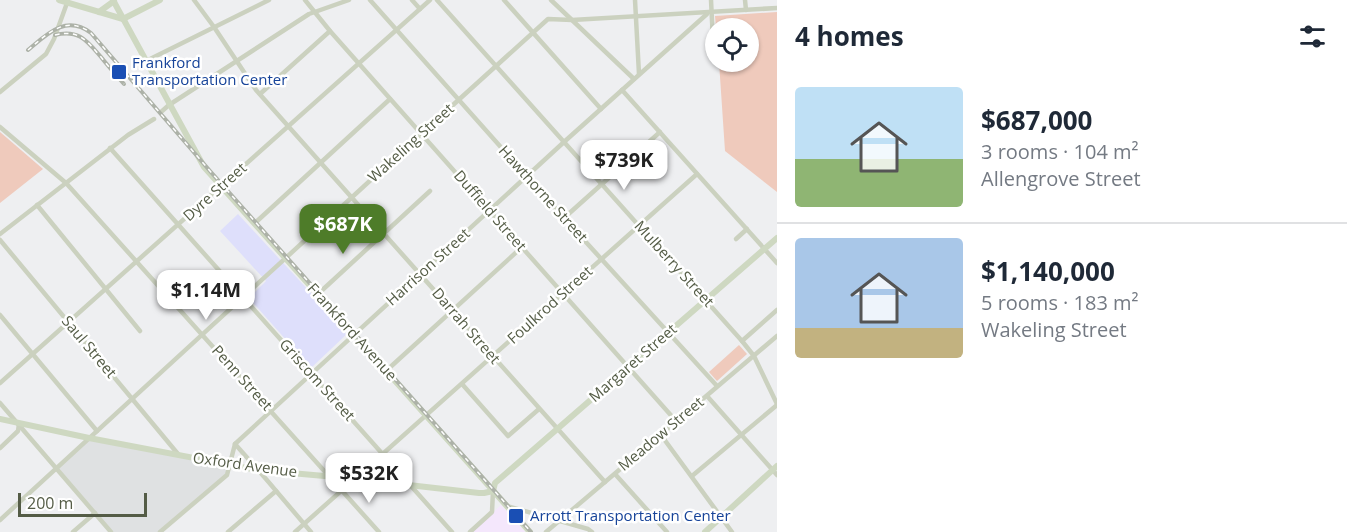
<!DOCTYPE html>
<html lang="en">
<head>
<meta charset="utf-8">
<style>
	body { margin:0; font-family:"Open Sans",sans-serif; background:#f6f6f7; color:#1f2937; height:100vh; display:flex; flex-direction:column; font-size:22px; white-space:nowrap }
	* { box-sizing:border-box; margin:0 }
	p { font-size:20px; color:#747a83 }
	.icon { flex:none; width:33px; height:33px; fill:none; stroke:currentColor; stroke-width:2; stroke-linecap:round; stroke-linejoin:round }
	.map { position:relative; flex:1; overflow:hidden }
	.sheet { display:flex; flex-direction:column; background:#fff; width:570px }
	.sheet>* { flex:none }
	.tools { position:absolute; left:705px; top:18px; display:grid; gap:12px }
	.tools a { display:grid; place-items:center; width:54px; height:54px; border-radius:50%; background:#fff; box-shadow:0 2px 4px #0004; font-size:30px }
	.scale { position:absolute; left:18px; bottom:15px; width:129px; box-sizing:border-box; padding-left:6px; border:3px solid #545c46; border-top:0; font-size:16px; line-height:21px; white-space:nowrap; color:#545c46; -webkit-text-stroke:4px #fff; paint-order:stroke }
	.price { position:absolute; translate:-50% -51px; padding:0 14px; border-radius:12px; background:#fff; color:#222; font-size:20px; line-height:39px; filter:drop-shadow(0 2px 3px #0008) }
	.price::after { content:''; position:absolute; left:50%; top:36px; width:18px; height:14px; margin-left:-9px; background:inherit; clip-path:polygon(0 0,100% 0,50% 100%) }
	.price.selected { background:#4e7c29; color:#fff }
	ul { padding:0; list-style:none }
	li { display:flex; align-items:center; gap:18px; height:150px; padding:0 18px }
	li+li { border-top:2px solid #e0e1e3 }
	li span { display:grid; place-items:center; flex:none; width:168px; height:120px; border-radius:6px; color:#555 }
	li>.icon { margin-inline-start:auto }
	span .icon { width:72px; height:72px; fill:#fffc; stroke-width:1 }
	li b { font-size:26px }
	h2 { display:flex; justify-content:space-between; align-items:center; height:72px; padding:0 18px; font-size:26px }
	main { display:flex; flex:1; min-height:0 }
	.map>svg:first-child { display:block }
	.commercial { fill:#f4e7fc }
	.education { fill:#dfe1e2 }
	.medical { fill:#dedffb }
	.green { fill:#efcabc }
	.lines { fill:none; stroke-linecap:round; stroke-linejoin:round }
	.street { stroke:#cbd1bf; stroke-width:4.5 }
	.secondary { stroke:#ced8c1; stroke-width:6 }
	.rail-casing { stroke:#adb2a8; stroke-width:4 }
	.rail { stroke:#fff; stroke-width:1.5; stroke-dasharray:4.5; stroke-linecap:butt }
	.transit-dot { fill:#1a4fb4; stroke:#fff; stroke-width:2 }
	.labels { text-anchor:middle; stroke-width:5; stroke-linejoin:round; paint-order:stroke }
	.transit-label { font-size:15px; fill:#164399; stroke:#fff; text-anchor:start }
	.street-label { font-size:15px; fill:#545c46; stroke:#fff }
</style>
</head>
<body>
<main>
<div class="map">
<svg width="777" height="532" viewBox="0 0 777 532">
	<rect width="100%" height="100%" fill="#eeeff1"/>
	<!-- commercial -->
	<path class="commercial" d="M501,505l24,27h-53z"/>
	<!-- education -->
	<path class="education" d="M89,438l141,27 -3,10 -67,57h-49l-54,-64z"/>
	<!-- medical -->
	<path class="medical" d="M238,214l110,119 -37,35 -62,-70 17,-17 -46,-50z"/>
	<!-- green -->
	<g class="green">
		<path d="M777,12v180l-52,-41 -6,-89h29v-34h-32l-1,-12z"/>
		<path d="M0,132l43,37 -43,34z"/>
		<path d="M739,345l8,9 -30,27 -8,-9z"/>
	</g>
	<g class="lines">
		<!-- street -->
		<g class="street">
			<path d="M194,0l20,27 42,63 349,392"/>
			<path d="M305,0l25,31 346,390"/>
			<path d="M370,0l194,218 153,168"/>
			<path d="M412,0l8,9"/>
			<path d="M437,0l305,341 12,15 23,48"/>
			<path d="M504,0l97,109"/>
			<path d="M551,0l83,79"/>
			<path d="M635,0l4,74"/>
			<path d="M711,0l2,41"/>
			<path d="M745,0l1,10"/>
			<path d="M146,61l123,-61"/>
			<path d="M622,90l155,173"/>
			<path d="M0,92l46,-38 8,-15 13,-36"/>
			<path d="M260,94l70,-63"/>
			<path d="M161,112l8,-7 140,-91 40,-14"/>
			<path d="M0,127l66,56 313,349"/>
			<path d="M110,148l342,384"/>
			<path d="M37,205l103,126"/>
			<path d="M564,218l96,-86"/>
			<path d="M255,223l135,-124"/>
			<path d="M0,234l128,-99 26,-16"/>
			<path d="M736,239l11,-10"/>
			<path d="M0,240l178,214"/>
			<path d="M318,294l112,-103"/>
			<path d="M0,315l97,116"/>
			<path d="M742,341l35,-31"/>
			<path d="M386,371l136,-124"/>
			<path d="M0,383l430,-383"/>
			<path d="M462,384l46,52 31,-27"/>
			<path d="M707,396l70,79"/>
			<path d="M0,403l111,129"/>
			<path d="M661,435l71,97"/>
			<path d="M235,444l31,35 45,53"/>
			<path d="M0,448l18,-17 1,-7"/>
			<path d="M615,474l52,58"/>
			<path d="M692,476l85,-71"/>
			<path d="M507,506l81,23 4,3"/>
			<path d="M0,520l422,-387 126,-114 24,1 205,-12"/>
			<path d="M73,532l22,-19"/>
			<path d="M160,532l67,-57 8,-31 329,-302 143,-128"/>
			<path d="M228,532l48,-41"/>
			<path d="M295,532l402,-358"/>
			<path d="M470,532l22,-20 1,-21"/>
			<path d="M546,532l231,-196"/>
		</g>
		<!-- secondary -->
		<g class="secondary">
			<path d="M59,0l64,19"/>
			<path d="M113,0l91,167 326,365"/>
			<path d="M99,12l15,-11"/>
			<path d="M123,19l37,-19"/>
			<path d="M0,419l89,19 168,32 90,8 132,15h5l9,-2"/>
			<path d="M493,491l2,-8 282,-245"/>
			<path d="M705,532l72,-66"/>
		</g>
		<defs>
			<g id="rail">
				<path d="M55,35c24,-6 32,6 46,22 7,9 15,18 23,27"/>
				<path d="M28,50c19,-16 38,-36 63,-17l119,138 321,361"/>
			</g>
		</defs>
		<!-- rail casing -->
		<use href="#rail" class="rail-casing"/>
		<!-- rail -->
		<use href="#rail" class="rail"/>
	</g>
	<!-- markers -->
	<g class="transit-dot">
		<rect x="111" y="64" width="16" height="16" rx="3"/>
		<rect x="508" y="508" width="16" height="16" rx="3"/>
	</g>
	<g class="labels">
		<!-- transit labels -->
		<g class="transit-label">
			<text x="132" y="68">Frankford<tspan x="132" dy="17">Transportation Center</tspan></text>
			<text x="530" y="521">Arrott Transportation Center</text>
		</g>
		<!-- street labels -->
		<g class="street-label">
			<text transform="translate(411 143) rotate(-42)" y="5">Wakeling Street</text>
			<text transform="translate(215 192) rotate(-42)" y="5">Dyre Street</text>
			<text transform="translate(543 194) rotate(48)" y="5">Hawthorne Street</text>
			<text transform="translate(490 211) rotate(49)" y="5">Duffield Street</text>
			<text transform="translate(674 264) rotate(48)" y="5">Mulberry Street</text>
			<text transform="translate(428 267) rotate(-42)" y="5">Harrison Street</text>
			<text transform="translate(550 305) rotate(-42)" y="5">Foulkrod Street</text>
			<text transform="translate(466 326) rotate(49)" y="5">Darrah Street</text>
			<text transform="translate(352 332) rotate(48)" y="5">Frankford Avenue</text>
			<text transform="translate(89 347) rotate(50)" y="5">Saul Street</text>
			<text transform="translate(633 363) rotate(-41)" y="5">Margaret Street</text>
			<text transform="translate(242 378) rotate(48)" y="5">Penn Street</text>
			<text transform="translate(317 380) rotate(48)" y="5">Griscom Street</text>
			<text transform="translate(661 434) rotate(-40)" y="5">Meadow Street</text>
			<text transform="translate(245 465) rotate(8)" y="5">Oxford Avenue</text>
		</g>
	</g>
</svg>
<div class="tools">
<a><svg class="icon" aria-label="locate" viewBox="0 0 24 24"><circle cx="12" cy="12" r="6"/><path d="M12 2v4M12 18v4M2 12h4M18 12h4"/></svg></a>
</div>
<div class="scale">200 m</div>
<b class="price" style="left:624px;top:191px">$739K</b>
<b class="price selected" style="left:343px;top:255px">$687K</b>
<b class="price" style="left:206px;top:321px">$1.14M</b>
<b class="price" style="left:369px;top:504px">$532K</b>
</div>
<section class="sheet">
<h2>4 homes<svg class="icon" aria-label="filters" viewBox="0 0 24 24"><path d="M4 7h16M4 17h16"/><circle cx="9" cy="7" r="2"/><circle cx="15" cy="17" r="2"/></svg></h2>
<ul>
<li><span style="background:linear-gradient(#bfe0f5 60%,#8fb573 0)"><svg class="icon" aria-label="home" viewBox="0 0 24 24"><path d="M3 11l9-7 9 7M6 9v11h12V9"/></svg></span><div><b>$687,000</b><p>3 rooms · 104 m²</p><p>Allengrove Street</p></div></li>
<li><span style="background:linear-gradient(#a9c7e8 75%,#c2b280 0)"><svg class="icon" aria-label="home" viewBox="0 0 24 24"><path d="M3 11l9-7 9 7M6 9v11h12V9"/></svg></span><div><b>$1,140,000</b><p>5 rooms · 183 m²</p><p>Wakeling Street</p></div></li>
</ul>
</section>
</main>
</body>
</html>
